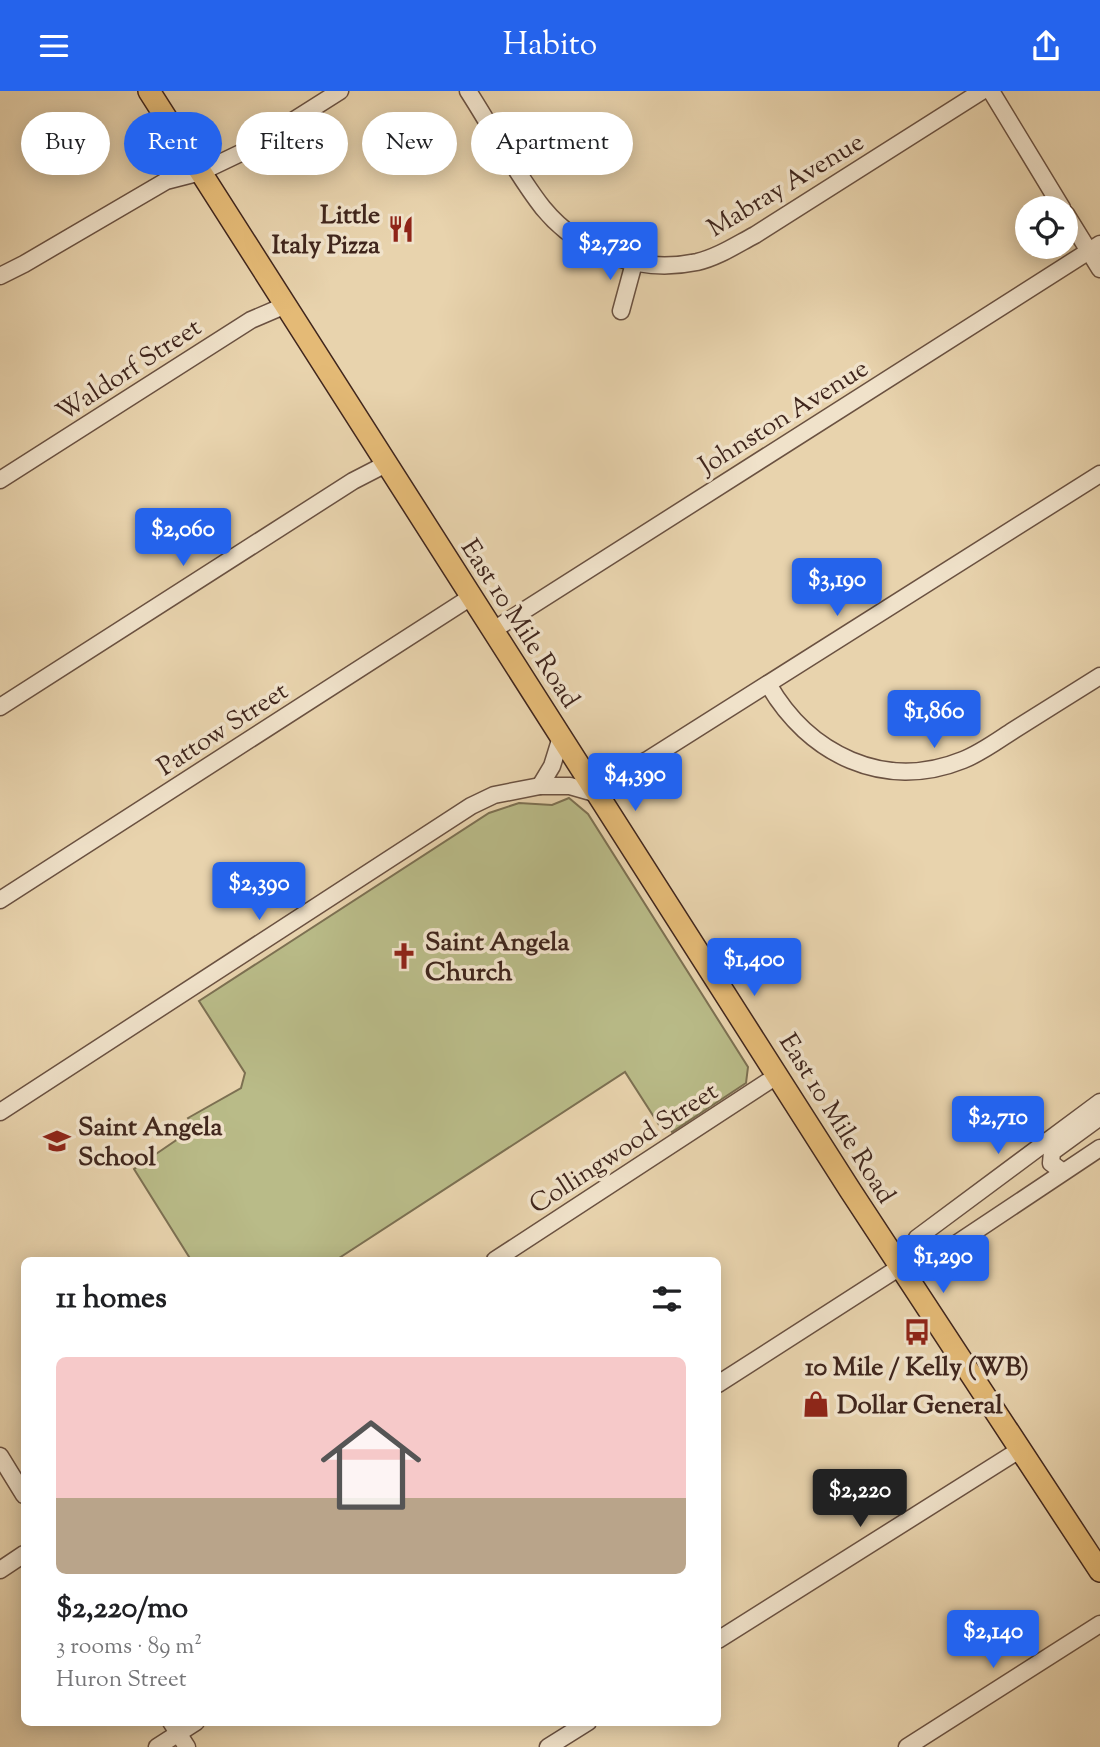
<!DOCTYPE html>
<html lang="en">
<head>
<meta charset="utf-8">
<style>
	body { margin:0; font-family:"Sorts Mill Goudy",serif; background:#f2f2f2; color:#202124; height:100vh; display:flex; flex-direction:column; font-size:26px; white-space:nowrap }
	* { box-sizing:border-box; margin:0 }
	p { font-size:23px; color:#757577 }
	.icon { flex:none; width:38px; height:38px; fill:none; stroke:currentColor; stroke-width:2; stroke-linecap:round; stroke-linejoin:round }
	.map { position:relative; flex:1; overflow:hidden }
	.details { position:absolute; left:21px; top:1166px; width:700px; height:469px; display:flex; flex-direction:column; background:#fff; border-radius:10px; box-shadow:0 4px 18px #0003 }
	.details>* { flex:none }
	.guide { position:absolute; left:21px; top:21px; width:700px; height:63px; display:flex; gap:14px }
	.tools { position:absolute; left:1015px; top:105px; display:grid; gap:14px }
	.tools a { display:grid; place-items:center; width:63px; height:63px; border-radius:50%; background:#fff; box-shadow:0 4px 18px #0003; font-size:35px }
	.price { position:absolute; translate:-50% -60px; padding:0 16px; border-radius:7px; background:#2563eb; color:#fff; font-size:23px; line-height:46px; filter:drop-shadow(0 2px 4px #0008) }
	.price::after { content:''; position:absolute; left:50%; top:42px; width:21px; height:16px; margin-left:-10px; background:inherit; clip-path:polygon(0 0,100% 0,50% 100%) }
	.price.on { background:#222; color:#fff }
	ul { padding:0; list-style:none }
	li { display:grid; align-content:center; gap:14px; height:371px; padding:0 35px }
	li span { display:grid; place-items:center; height:217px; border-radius:10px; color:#555 }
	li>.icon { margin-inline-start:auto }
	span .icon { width:126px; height:126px; fill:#fffc; stroke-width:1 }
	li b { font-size:30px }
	h2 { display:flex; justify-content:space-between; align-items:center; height:84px; padding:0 35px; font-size:30px }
	.chip { padding:0 24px; border-radius:32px; background:#fff; box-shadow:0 4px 18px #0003; font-size:24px; line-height:63px }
	.chip.on { background:#2563eb; color:#fff }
	header { display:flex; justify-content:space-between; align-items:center; height:91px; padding:0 35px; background:#2563eb; color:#fff; font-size:32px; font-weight:600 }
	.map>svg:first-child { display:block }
	.green { fill:#b9bb88; stroke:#7c7052; stroke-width:2 }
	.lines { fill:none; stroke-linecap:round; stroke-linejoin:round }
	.minor-casing { stroke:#6a5141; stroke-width:19 }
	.major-casing { stroke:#40261d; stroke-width:24 }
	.minor { stroke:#f0e2ca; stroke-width:16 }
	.major { stroke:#e4ba76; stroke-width:21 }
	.labels { text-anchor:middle; stroke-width:7; stroke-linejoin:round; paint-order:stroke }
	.street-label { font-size:26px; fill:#40261d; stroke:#f0e2ca }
	.poi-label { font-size:26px; font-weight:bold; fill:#40261d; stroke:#f0e2ca; text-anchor:start }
</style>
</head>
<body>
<header><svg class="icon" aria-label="menu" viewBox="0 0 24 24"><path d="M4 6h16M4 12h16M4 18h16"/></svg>Habito<svg class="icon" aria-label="share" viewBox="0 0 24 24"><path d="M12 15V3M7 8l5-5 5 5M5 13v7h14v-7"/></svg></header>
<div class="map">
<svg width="1100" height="1656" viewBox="0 0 1100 1656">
	<rect width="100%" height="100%" fill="#e8d3ad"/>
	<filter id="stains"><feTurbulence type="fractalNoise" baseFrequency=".00286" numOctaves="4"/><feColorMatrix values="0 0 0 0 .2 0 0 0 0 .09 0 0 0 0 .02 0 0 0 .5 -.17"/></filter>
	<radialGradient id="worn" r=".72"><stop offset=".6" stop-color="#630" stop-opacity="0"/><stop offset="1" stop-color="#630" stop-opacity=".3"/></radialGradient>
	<!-- green -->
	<path class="green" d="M569,707l19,16 160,253 -2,16 -74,49 -2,-4 -7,3 -38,-59 -289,188h-145l-57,-91 60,-41 -6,-10 53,-30 4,-15 -46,-72 290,-188 30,-10 33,2z"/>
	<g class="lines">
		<defs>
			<g id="minor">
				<path d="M468,0c24,37 48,83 75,117 37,45 97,66 154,54 21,-5 39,-17 58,-27l227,-144"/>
				<path d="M991,0l71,117"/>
				<path d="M1066,123l34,55"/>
				<path d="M0,185l24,-12 142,-83 35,-9 46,-22 93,-59"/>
				<path d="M621,220l13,-48"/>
				<path d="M0,389l251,-160 35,-15"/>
				<path d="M492,540l608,-387"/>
				<path d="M768,593c40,70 116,108 195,76 18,-7 34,-19 51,-30 29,-18 57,-36 86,-54"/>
				<path d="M0,616l353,-226 33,-17"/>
				<path d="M561,646l-9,29 -12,20h30l28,8 27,-22 24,-13 451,-285"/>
				<path d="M0,809l471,-303"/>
				<path d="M0,1021l471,-306 23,-11 46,-9"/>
				<path d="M1063,1081l-12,-9 1,-11 48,-35"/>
				<path d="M495,1169l283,-185"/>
				<path d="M900,1176l17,-29 183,-136"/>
				<path d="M718,1293l182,-117 35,-9 165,-110"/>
				<path d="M0,1365l24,39"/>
				<path d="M0,1479l24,-16"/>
				<path d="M718,1549l303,-191"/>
				<path d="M171,1631l16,25"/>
				<path d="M157,1656l39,-25"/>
				<path d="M548,1656l40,-25"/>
				<path d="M907,1656l193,-123"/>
			</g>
			<path id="major" d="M149,0l701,1099 250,381"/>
		</defs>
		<!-- minor casing -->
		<use href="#minor" class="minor-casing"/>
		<!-- major casing -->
		<use href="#major" class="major-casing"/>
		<!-- minor -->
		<use href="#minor" class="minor"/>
		<!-- major -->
		<use href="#major" class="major"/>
	</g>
	<!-- icons -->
	<defs>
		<symbol id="restaurant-bare" viewBox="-9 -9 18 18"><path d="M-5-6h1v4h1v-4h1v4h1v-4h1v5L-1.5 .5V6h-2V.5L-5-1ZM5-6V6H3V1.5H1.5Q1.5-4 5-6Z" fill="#8f2418" stroke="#f0e2ca" stroke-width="2.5" paint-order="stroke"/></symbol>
		<symbol id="church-bare" viewBox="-9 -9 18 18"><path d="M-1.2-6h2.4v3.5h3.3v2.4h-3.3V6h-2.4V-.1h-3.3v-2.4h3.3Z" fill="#8f2418" stroke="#f0e2ca" stroke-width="2.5" paint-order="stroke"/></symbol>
		<symbol id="school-bare" viewBox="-9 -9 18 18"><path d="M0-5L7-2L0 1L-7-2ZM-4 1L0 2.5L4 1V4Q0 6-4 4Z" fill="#8f2418" stroke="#f0e2ca" stroke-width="2.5" paint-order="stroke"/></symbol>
		<symbol id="bus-bare" viewBox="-9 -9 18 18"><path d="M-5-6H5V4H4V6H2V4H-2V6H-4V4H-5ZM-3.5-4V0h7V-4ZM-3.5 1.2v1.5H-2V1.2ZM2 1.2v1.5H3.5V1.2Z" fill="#8f2418" stroke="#f0e2ca" stroke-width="2.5" paint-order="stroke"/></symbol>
		<symbol id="shop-bare" viewBox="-9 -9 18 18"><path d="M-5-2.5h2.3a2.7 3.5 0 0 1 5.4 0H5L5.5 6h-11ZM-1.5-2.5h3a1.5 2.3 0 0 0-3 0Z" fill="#8f2418" stroke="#f0e2ca" stroke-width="2.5" paint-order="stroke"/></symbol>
	</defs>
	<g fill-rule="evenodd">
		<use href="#restaurant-bare" x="382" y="119" width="38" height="38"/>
		<use href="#church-bare" x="385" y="846" width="38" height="38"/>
		<use href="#school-bare" x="38" y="1031" width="38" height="38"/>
		<use href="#bus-bare" x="898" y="1222" width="38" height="38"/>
		<use href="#shop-bare" x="797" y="1294" width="38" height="38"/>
	</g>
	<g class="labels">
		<!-- street labels -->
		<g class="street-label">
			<text transform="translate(785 93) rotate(-31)" y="9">Mabray Avenue</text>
			<text transform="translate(128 278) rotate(-33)" y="9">Waldorf Street</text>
			<text transform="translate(783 325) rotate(-32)" y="9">Johnston Avenue</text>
			<text transform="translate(521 532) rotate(57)" y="9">East 10 Mile Road</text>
			<text transform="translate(222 637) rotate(-33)" y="9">Pattow Street</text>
			<text transform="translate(838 1027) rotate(58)" y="9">East 10 Mile Road</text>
			<text transform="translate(623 1056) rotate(-33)" y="9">Collingwood Street</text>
		</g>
		<!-- poi labels -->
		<g class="poi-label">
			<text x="380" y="132" text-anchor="end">Little<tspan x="380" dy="30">Italy Pizza</tspan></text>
			<text x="425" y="859">Saint Angela<tspan x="425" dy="30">Church</tspan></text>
			<text x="78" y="1044">Saint Angela<tspan x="78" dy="30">School</tspan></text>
			<text x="917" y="1284" text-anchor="middle">10 Mile / Kelly (WB)</text>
			<text x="837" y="1322">Dollar General</text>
		</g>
	</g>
	<rect width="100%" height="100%" filter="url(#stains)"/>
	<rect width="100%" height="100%" fill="url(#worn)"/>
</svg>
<div class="tools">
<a><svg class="icon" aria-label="locate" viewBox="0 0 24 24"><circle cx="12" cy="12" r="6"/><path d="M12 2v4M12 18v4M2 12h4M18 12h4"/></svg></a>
</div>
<b class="price" style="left:610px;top:191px">$2,720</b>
<b class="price" style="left:183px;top:477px">$2,060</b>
<b class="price" style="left:837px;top:527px">$3,190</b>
<b class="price" style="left:934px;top:659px">$1,860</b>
<b class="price" style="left:635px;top:722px">$4,390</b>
<b class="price" style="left:259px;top:831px">$2,390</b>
<b class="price" style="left:754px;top:907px">$1,400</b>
<b class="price" style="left:998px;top:1065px">$2,710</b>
<b class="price" style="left:943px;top:1204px">$1,290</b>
<b class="price on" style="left:860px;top:1438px">$2,220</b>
<b class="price" style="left:993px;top:1579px">$2,140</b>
<div class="guide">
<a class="chip">Buy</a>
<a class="chip on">Rent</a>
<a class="chip">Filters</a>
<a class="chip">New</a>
<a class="chip">Apartment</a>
</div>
<section class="details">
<h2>11 homes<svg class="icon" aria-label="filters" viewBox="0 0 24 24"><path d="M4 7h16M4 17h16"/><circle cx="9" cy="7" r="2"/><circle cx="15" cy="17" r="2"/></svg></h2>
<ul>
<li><span style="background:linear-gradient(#f6c9c9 65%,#b9a48a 0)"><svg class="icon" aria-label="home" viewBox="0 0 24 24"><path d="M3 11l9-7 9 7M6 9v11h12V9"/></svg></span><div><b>$2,220/mo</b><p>3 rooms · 89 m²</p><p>Huron Street</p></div></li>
</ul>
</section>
</div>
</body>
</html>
